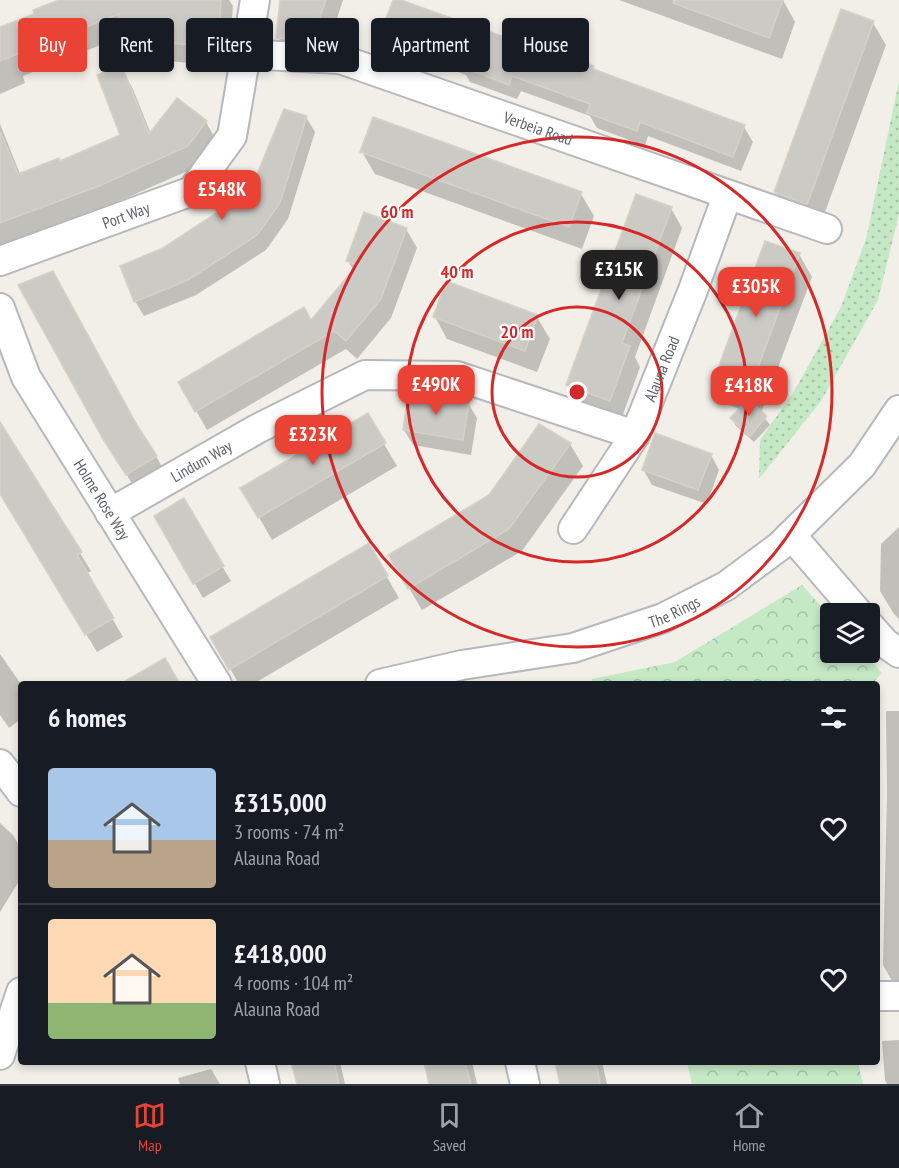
<!DOCTYPE html>
<html lang="en">
<head>
<meta charset="utf-8">
<style>
	body { margin:0; font-family:"PT Sans Narrow",sans-serif; background:#20242c; color:#f1f3f6; height:100vh; display:flex; flex-direction:column; font-size:22px; white-space:nowrap }
	* { box-sizing:border-box; margin:0 }
	p { font-size:20px; color:#9ea1a6 }
	.icon { flex:none; width:33px; height:33px; fill:none; stroke:currentColor; stroke-width:2; stroke-linecap:round; stroke-linejoin:round }
	.map { position:relative; flex:1; overflow:hidden }
	.side { position:absolute; left:18px; top:681px; width:862px; height:384px; display:flex; flex-direction:column; background:#171b24; border-radius:6px; box-shadow:0 3px 9px #0003 }
	.side>* { flex:none }
	.hud { position:absolute; left:18px; top:18px; width:864px; height:54px; display:flex; gap:12px }
	.controls { position:absolute; left:820px; top:603px; display:grid; gap:12px }
	.controls a { display:grid; place-items:center; width:60px; height:60px; border-radius:6px; background:#171b24; box-shadow:0 3px 9px #0003; font-size:30px }
	.price { position:absolute; translate:-50% -51px; padding:0 14px; border-radius:12px; background:#ea4335; color:#fff; font-size:20px; line-height:39px; filter:drop-shadow(0 2px 3px #0008) }
	.price::after { content:''; position:absolute; left:50%; top:36px; width:18px; height:14px; margin-left:-9px; background:inherit; clip-path:polygon(0 0,100% 0,50% 100%) }
	.price.on { background:#222; color:#fff }
	ul { padding:0; list-style:none }
	li { display:flex; align-items:center; gap:18px; height:150px; padding:0 30px }
	li+li { border-top:2px solid #363941 }
	li span { display:grid; place-items:center; flex:none; width:168px; height:120px; border-radius:6px; color:#555 }
	li>.icon { margin-inline-start:auto }
	span .icon { width:72px; height:72px; fill:#fffc; stroke-width:1 }
	li b { font-size:26px }
	h2 { display:flex; justify-content:space-between; align-items:center; height:72px; padding:0 30px; font-size:26px }
	.pill { padding:0 21px; border-radius:6px; background:#171b24; box-shadow:0 3px 9px #0003; font-size:21px; line-height:54px }
	.pill.on { background:#ea4335; color:#fff }
	.dock { display:flex; justify-content:space-around; align-items:center; height:84px; border-top:2px solid #363941; background:#171b24; font-size:16px; color:#9ea1a6 }
	.dock a { display:grid; justify-items:center; gap:3px }
	.dock .on { color:#ea4335 }
	.map>svg:first-child { display:block }
	.grass { fill:url(#grass-dots) }
	.forest { fill:url(#forest-crowns) }
	.shadow { fill:#0003 }
	.building { fill:#cccac5; stroke:#d6d1c6; stroke-width:1.5 }
	.lines { fill:none; stroke-linecap:round; stroke-linejoin:round }
	.minor-casing { stroke:#b5b8bc; stroke-width:32 }
	.minor { stroke:#fff; stroke-width:28 }
	.ring { fill:none; stroke:#d62828; stroke-width:3 }
	.labels { text-anchor:middle; stroke-width:4.5; stroke-linejoin:round; paint-order:stroke }
	.street-label { font-size:16px; fill:#5f6368; stroke:#fff }
	.centre { fill:#d62828; stroke:#fff; stroke-width:3 }
	.ring-label { font-size:18px; text-anchor:middle; font-weight:bold; fill:#d62828; stroke:#fff; stroke-width:4.5; stroke-linejoin:round; paint-order:stroke }
</style>
</head>
<body>
<div class="map">
<svg width="899" height="1084" viewBox="0 0 899 1084">
	<defs>
		<pattern id="grass-dots" width="8" height="8" patternUnits="userSpaceOnUse" patternTransform="scale(1.5)"><rect width="8" height="8" fill="#c5e8c5"/><path d="M2 2h.1M6 6h.1" fill="none" stroke="#a3c0a4" stroke-width="1.8" stroke-linecap="round"/></pattern>
		<pattern id="forest-crowns" width="20" height="18" patternUnits="userSpaceOnUse" patternTransform="scale(1.5)"><rect width="20" height="18" fill="#c5e8c5"/><path d="M2 6a3 3 0 1 1 6 0M12 15a3 3 0 1 1 6 0" fill="none" stroke="#a3c0a4"/></pattern>
	</defs>
	<rect width="100%" height="100%" fill="#f1efe8"/>
	<!-- grass -->
	<path class="grass" d="M899,81v133l-21,86 -57,101 -62,78 1,-39 33,-47 48,-86 25,-68z"/>
	<!-- forest -->
	<g class="forest">
		<path d="M802,585l29,32v35l32,1 19,20 -10,11h-279l-1,-5 83,-17z"/>
		<path d="M687,1062h171l5,22h-171z"/>
	</g>
	<!-- shadow -->
	<g class="shadow">
		<path d="M63,0h166l4,6 -5,60 -98,-8 -12,-20 -95,38 2,7 -25,11v-65l36,-14z"/>
		<path d="M287,0h56l-15,46 -39,11 -11,-20z"/>
		<path d="M395,0l138,49 60,18 3,4 148,56 9,15 -12,29 -93,-35 -3,10 -48,-18 -7,-12 -69,-25 -4,8 -47,-17 -4,-7 -74,-28 -9,-15z"/>
		<path d="M619,0h164l12,22 -13,37z"/>
		<path d="M873,23l13,22 -66,181 -31,-11 -13,-23z"/>
		<path d="M121,68l11,19 19,47 26,-34 29,22 11,20 -18,24 -89,39 -110,42v-123l20,50 40,-11 62,-27z"/>
		<path d="M306,117l9,15 -27,87 -22,31 -70,45 -52,21 -9,-15 28,-51 79,-52z"/>
		<path d="M362,152l219,42 13,22 -12,33 -207,-75z"/>
		<path d="M671,208l11,20 -47,129 5,10 -19,53 -42,-15 -11,-20z"/>
		<path d="M406,229l11,19 -26,70 -34,41 -11,-10 -139,81 -27,-48 131,-60 43,-51 -6,-10z"/>
		<path d="M799,254l13,23 -51,136 9,12 -16,17 -18,-16 -4,-7 8,-10 -13,-5 -13,-22z"/>
		<path d="M435,317h102l13,22 -13,33 -90,-33z"/>
		<path d="M468,403l9,15 -6,37 -58,-10 -9,-15z"/>
		<path d="M367,415l30,51 -125,74 -30,-52z"/>
		<path d="M0,435l11,8 69,110 11,18 -5,3 37,63 -26,15 -97,-159z"/>
		<path d="M570,444l13,22 -61,85 -100,59 -32,-54 100,-60z"/>
		<path d="M711,455l8,15 -12,34 -55,-19 -9,-16z"/>
		<path d="M156,456l12,22 -28,18 -24,-38z"/>
		<path d="M183,500l48,81 -28,17 -47,-82z"/>
		<path d="M899,527v92l-5,-5 -14,-23 1,-47z"/>
		<path d="M369,546l30,52 -146,86h-14l-27,-46z"/>
		<path d="M0,654l21,30v35l-12,9 -9,-13z"/>
		<path d="M886,711h13v272h-6l-10,-18 4,-171z"/>
		<path d="M0,823l13,12 8,14v29l-21,34z"/>
		<path d="M899,1040v44h-12l-2,-4 -3,-39z"/>
		<path d="M293,1062h47l5,22h-47z"/>
		<path d="M426,1062h46l5,22h-46z"/>
		<path d="M557,1062h45l5,22h-45z"/>
		<path d="M211,1069l9,15h-40l-2,-6z"/>
	</g>
	<!-- building -->
	<g class="building">
		<path d="M59,0h162l-3,47 -101,-8 2,-25 -119,47v-34l34,-13 -1,-4z"/>
		<path d="M280,0h46l-9,25 -1,16 -40,-3z"/>
		<path d="M393,0h8l131,47 2,-3 60,22 -1,3 152,56 -12,32 -93,-35 -3,9 -50,-18 3,-9 -78,-28 -3,9 -49,-19 1,-4 -80,-30z"/>
		<path d="M674,0h109l-14,38 -96,-35z"/>
		<path d="M841,9l33,12 -67,184 -33,-13z"/>
		<path d="M122,66l27,68 28,-36 30,23 -19,25 -89,40 -99,37v-92l18,43 41,-16 1,3 60,-26 -23,-60z"/>
		<path d="M284,109l23,7 -27,87 -23,32 -69,45 -54,22 -14,-36 43,-18 78,-51 12,-13z"/>
		<path d="M373,117l209,75 -13,35 -209,-75z"/>
		<path d="M636,194l36,13 -50,136 8,3 -20,55 -44,-16z"/>
		<path d="M364,212l43,16 -26,71 -35,42 -12,-10 -139,81 -17,-30 126,-75 7,13 46,-55 -11,-4z"/>
		<path d="M765,241l35,12 -52,142 -35,-13z"/>
		<path d="M53,271l84,154 20,31 -31,19 -23,-36 -85,-154z"/>
		<path d="M446,281l92,34 -13,36 -92,-34z"/>
		<path d="M408,392l61,10 -6,38 -60,-10z"/>
		<path d="M748,399l19,17 -17,20 -20,-18z"/>
		<path d="M368,413l18,30 -128,75 -18,-30z"/>
		<path d="M0,422l82,130 -5,3 37,63 -29,17 -85,-141z"/>
		<path d="M539,424l32,19 -62,86 -101,60 -20,-34 101,-60z"/>
		<path d="M655,433l57,21 -14,36 -56,-20z"/>
		<path d="M184,498l40,68 -31,18 -39,-68z"/>
		<path d="M369,543l19,33 -159,94 -19,-33z"/>
		<path d="M165,658l15,26h-60z"/>
		<path d="M291,1062h43l5,22h-42z"/>
		<path d="M424,1062h41l6,22h-42z"/>
		<path d="M555,1062h41l4,22h-40z"/>
	</g>
	<g class="lines">
		<defs>
			<g id="minor">
				<path id="s1" d="M246,54l94,5 487,170"/>
				<path id="s2" d="M0,261l192,-70 40,-55 23,-136"/>
				<path id="s3" d="M0,308l26,69 191,307"/>
				<path id="s4" d="M110,513l147,-84 108,-54 92,1 178,59"/>
				<path id="s5" d="M573,529l62,-94 58,-145 34,-94"/>
				<path d="M791,535l68,79"/>
				<path d="M870,626l15,17 14,10"/>
				<path id="s6" d="M380,684l82,-19 111,-17 90,-30 63,-32 54,-40 82,-81 37,-55"/>
				<path d="M0,764l21,28"/>
				<path d="M878,996h21"/>
				<path d="M0,1055l21,-63"/>
				<path d="M260,1062l5,22"/>
				<path d="M520,1062l5,22"/>
			</g>
		</defs>
		<!-- minor casing -->
		<use href="#minor" class="minor-casing"/>
		<!-- minor -->
		<use href="#minor" class="minor"/>
	</g>
	<!-- distance rings -->
	<g class="ring">
		<circle cx="577" cy="392" r="85"/>
		<circle cx="577" cy="392" r="170"/>
		<circle cx="577" cy="392" r="255"/>
	</g>
	<g class="labels">
		<!-- street labels -->
		<g class="street-label">
			<text dy="6" stroke="none"><textPath href="#s1" startOffset="304">Verbeia Road</textPath></text>
			<text dy="6" stroke="none"><textPath href="#s2" startOffset="134">Port Way</textPath></text>
			<text dy="6" stroke="none"><textPath href="#s5" startOffset="184">Alauna Road</textPath></text>
			<text dy="6" stroke="none"><textPath href="#s4" startOffset="105">Lindum Way</textPath></text>
			<text dy="6" stroke="none"><textPath href="#s3" startOffset="218">Holme Rose Way</textPath></text>
			<text dy="6" stroke="none"><textPath href="#s6" startOffset="304">The Rings</textPath></text>
		</g>
	</g>
	<circle cx="577" cy="392" r="9" class="centre"/>
	<g class="ring-label">
		<text x="397" y="218">60 m</text>
		<text x="457" y="278">40 m</text>
		<text x="517" y="338">20 m</text>
	</g>
</svg>
<div class="controls">
<a><svg class="icon" aria-label="layers" viewBox="0 0 24 24"><path d="M12 4l9 5-9 5-9-5zM3 14l9 5 9-5"/></svg></a>
</div>
<b class="price" style="left:222px;top:221px">£548K</b>
<b class="price on" style="left:619px;top:301px">£315K</b>
<b class="price" style="left:756px;top:318px">£305K</b>
<b class="price" style="left:436px;top:416px">£490K</b>
<b class="price" style="left:749px;top:417px">£418K</b>
<b class="price" style="left:313px;top:466px">£323K</b>
<div class="hud">
<a class="pill on">Buy</a>
<a class="pill">Rent</a>
<a class="pill">Filters</a>
<a class="pill">New</a>
<a class="pill">Apartment</a>
<a class="pill">House</a>
</div>
<section class="side">
<h2>6 homes<svg class="icon" aria-label="filters" viewBox="0 0 24 24"><path d="M4 7h16M4 17h16"/><circle cx="9" cy="7" r="2"/><circle cx="15" cy="17" r="2"/></svg></h2>
<ul>
<li><span style="background:linear-gradient(#a9c7e8 60%,#b9a48a 0)"><svg class="icon" aria-label="home" viewBox="0 0 24 24"><path d="M3 11l9-7 9 7M6 9v11h12V9"/></svg></span><div><b>£315,000</b><p>3 rooms · 74 m²</p><p>Alauna Road</p></div><svg class="icon" aria-label="heart" viewBox="0 0 24 24"><path d="M12 20l-8-8c-3-5 5-10 8-4 3-6 11-1 8 4z"/></svg></li>
<li><span style="background:linear-gradient(#ffd9b3 70%,#8fb573 0)"><svg class="icon" aria-label="home" viewBox="0 0 24 24"><path d="M3 11l9-7 9 7M6 9v11h12V9"/></svg></span><div><b>£418,000</b><p>4 rooms · 104 m²</p><p>Alauna Road</p></div><svg class="icon" aria-label="heart" viewBox="0 0 24 24"><path d="M12 20l-8-8c-3-5 5-10 8-4 3-6 11-1 8 4z"/></svg></li>
</ul>
</section>
</div>
<nav class="dock">
<a class="on"><svg class="icon" aria-label="map" viewBox="0 0 24 24"><path d="M3 6l6-2 6 2 6-2v14l-6 2-6-2-6 2zM9 4v14M15 6v14"/></svg>Map</a>
<a><svg class="icon" aria-label="saved" viewBox="0 0 24 24"><path d="M7 4h10v16l-5-4-5 4z"/></svg>Saved</a>
<a><svg class="icon" aria-label="home" viewBox="0 0 24 24"><path d="M3 11l9-7 9 7M6 9v11h12V9"/></svg>Home</a>
</nav>
</body>
</html>
